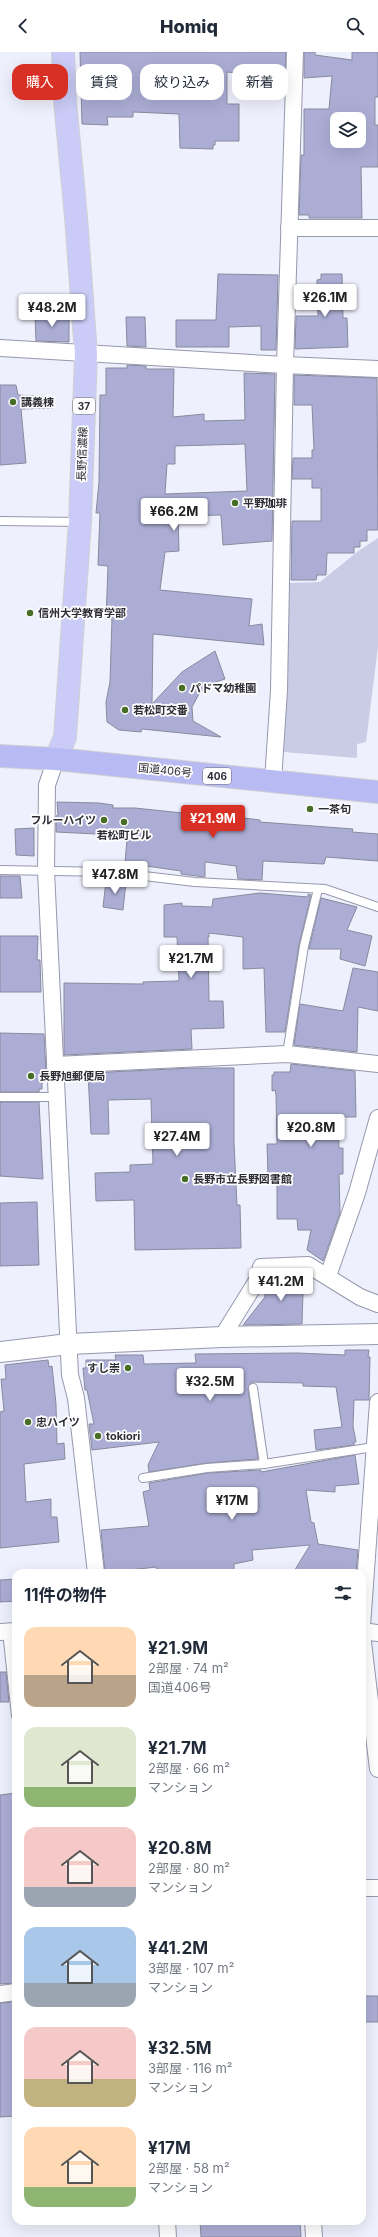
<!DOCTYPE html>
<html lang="ja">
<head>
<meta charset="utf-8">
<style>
	body { margin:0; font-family:Inter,"Noto Sans JP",sans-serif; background:#f6f6f7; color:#1f2937; height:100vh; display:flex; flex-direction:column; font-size:15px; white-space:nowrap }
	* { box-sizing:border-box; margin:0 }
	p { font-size:13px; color:#747a83 }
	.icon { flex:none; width:22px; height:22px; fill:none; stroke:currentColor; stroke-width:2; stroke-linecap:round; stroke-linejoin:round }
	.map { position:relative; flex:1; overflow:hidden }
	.side { position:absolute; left:12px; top:1517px; width:354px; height:656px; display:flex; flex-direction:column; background:#fff; border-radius:12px; box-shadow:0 4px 16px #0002 }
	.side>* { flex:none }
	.top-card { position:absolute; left:12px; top:12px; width:354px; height:36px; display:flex; gap:8px }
	.controls { position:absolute; left:330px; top:60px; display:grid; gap:8px }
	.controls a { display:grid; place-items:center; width:36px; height:36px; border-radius:8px; background:#fff; box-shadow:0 4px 16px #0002; font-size:20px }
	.price { position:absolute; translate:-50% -34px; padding:0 9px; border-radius:4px; background:#fff; color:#222; font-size:13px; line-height:26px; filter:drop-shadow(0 1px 2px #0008) }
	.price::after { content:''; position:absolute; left:50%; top:24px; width:12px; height:9px; margin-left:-6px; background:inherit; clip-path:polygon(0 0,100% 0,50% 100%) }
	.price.active { background:#d93025; color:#fff }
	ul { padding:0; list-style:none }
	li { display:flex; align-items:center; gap:12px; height:100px; padding:0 12px }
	li span { display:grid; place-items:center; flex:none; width:112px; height:80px; border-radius:12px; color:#555 }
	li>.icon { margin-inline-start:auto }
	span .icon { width:48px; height:48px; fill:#fffc; stroke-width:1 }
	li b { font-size:17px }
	h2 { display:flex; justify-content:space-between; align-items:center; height:48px; padding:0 12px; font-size:17px }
	.tag { padding:0 14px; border-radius:12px; background:#fff; box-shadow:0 4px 16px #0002; font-size:14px; line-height:36px }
	.tag.active { background:#d93025; color:#fff }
	header { display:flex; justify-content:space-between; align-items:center; height:52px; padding:0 12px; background:#fff; font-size:18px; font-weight:800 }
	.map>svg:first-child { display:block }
	.green { fill:#cacbe5 }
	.building { fill:#abadd4; stroke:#888a9e; fill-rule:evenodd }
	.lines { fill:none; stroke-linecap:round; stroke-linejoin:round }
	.service-casing { stroke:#9698ad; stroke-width:10 }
	.minor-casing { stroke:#9698ad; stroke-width:18 }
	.tertiary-casing { stroke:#9698ad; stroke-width:22 }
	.primary-casing { stroke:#d1d1d3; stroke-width:24 }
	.trunk-casing { stroke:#d1d1d3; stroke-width:24 }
	.service { stroke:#fff; stroke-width:8 }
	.minor { stroke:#fff; stroke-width:16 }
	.tertiary { stroke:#fff; stroke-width:20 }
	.primary { stroke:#cacbf6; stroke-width:22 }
	.trunk { stroke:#b8baf3; stroke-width:22 }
	.poi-dot { fill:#486d27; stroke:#fefefe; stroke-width:1.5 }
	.labels { text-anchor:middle; stroke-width:3.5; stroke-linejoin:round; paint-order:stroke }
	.shield { fill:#fefefe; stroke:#6c6c72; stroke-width:1 }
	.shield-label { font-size:10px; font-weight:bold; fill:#2d2d36 }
	.poi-label { font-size:11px; font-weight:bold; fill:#2d2d36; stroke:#fefefe; text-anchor:start }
	.street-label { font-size:11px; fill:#2d2d36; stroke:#fefefe }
</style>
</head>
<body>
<header><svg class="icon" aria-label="back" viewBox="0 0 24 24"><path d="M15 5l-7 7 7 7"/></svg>Homiq<svg class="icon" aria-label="search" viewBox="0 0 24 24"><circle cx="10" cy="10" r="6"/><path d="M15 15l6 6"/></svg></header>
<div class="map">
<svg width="378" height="2185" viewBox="0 0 378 2185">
	<rect width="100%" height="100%" fill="#eff0fd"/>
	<!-- green -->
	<path class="green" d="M378,486v109l-12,95 -9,2v14l-73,-6 5,-169 31,-1 37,-30z"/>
	<!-- building -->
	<g class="building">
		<path d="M80,0h206l-1,25 -15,1 -1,-2 -42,-4v32h12v37h-24v4h-2v4l-33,-1 -1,-34 -46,-2v5h-26l1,8 -26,-1z"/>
		<path d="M304,0h11v3l37,5v-8h26v45h-3v28h3v42h-17l1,51h-53v-3h-10l2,-60h3v-46h25l3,-33 -28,2zM337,67h22v22h-22z"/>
		<path d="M218,222l60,1 -2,75h-15v-24l-32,1v20h-53v-27h40z"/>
		<path d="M321,222h21l1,44h4l1,29 -53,2 1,-33h22l-1,-36 4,-1z"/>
		<path d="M35,263h34v27l-33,-1z"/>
		<path d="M126,265h19l1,30 -19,-1z"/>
		<path d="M127,313l19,1v3h28l-1,48 31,-3v7l41,-1 -1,-47 31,1 -3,167 -49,4 -2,-30 -43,1 1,35 -14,1 -5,38 92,9 -3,27 13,-2 2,21 -111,-11 -1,70 30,-32 33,-21 10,28 -15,5 -11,10 -7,13 1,14 28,16 -79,-8 -1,3 -22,-2 -12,-8 -1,-20 4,-20 2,-63h-6l2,-53 -10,-1 2,-52h-4l3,-31 1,-87h6v-27h21zM245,392l2,47 -82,3 2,-30h8v-18z"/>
		<path d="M294,323l83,3 1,152h-11v11h-7v6h-6v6h-27l-1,22h-9l-1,5h-25l1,-59h29v-33h-9v-9h-20l1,-21h19v-8h2l-2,-45h-18z"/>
		<path d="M0,333h16l2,10 36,2 -1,11 -32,1 5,54 -26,2z"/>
		<path d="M57,750l42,1 14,2v3h22l76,8v-3l16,1v2l33,4v2l93,7 -1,3 26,2v27l-52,-4 -2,7 -61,-3 -1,19 -24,-1 -2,-13 -31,-4v15l-24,-3v-3l-56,-8 2,-24 -10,-1v-3l-61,-3v-16l2,-1z"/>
		<path d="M34,776v28l-18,-1 -1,-26z"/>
		<path d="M0,824h20l2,22h-22z"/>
		<path d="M106,829l20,1 -3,28 -20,-3z"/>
		<path d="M260,841l48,4v-3l3,1 -12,50 -14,87h-19l-2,-64 -21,1v-32l-34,-4v4h-1l1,64h14l1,27 -33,1 1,20 -128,6v-72l79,1v-2l34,-1 2,-1 -2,-43h-13v-32l18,-2v3l30,1 1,-8z"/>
		<path d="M321,846l36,9 -10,23 25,6 -7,30 -25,-7 1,-10h-32z"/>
		<path d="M0,884h38l-1,24h3l1,32h-41z"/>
		<path d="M353,916l25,4v39l-20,-4 -1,45 -63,-7 6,-41 43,7z"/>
		<path d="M0,981l44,1 2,38 -4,1v16h-3v3h-39z"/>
		<path d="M291,1012l64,7 1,46h-18l1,31h4v26h-4l1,39 -17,48 -16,-11 4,-20h-13l-1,-11h-20v-44h-9l-1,-31h10l-1,-49 -1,-5 -3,1v-16h2v-3h16z"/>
		<path d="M192,1016h42v75l3,62h3l1,43 -106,2 -1,-50 -38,1 -1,-28 35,-1v-7l23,-1 -2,-65 -43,1 1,34h-18l-3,-61z"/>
		<path d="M0,1050h39l4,77 -43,-3z"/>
		<path d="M37,1150l2,63 -39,1v-63z"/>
		<path d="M306,1223l2,1v16h-5l-1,32 -59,1 22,-28v-12h5v-9z"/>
		<path d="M345,1298h24l-1,7h2l-1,43h-15l-1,26 3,16h-2v3l-38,5 -2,-20 28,-3 -6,-40 -33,-1v-3l-52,-1 -3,7 10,70 -51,4 -58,9 -1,-7 11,-23 -67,8 -3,-26h5l-7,-34h-2l-2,-22h3v-8h30l-1,-5h28l1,9 52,-1 -1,-9 102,-1 48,2z"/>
		<path d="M48,1308l1,7 3,-1 4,38 1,40 7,-1 1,16 -41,5 2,38 25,-3v18h6l2,25 -59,6v-136l4,-1 -3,-32h5l-1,-14z"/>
		<path d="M355,1403l4,29 -24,2v6l-29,-2 5,32 3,1 4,21 40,6 -2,23h-63l17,-28 -58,5 1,10 -19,4v9h-76l-2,-6 -51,6 -4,-43 48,-4 -6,-34 7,-2 -1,-7 59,-10 53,-3v2z"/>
		<path d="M16,1527v22l-16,1v-22z"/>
		<path d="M0,1620h6l3,30h-9z"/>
		<path d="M16,1741v190l-16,1v-189z"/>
		<rect x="362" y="1944" width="16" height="26"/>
		<path d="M16,1950v114l-16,1v-114z"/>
		<path d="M200,2169h100l1,16h-100z"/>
	</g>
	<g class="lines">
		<defs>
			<g id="service">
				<path d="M0,469l79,1"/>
				<path d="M0,818l110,2 85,10 130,7 53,18"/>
				<path d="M287,1002l17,-108 14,-57"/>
				<path d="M0,1045h58"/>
				<path d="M264,1412l110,-17"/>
				<path d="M143,1426l64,-10 57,-4 -11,-76"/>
				<path d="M7,1579l9,85"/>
			</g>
			<g id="minor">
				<path d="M289,176h89"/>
				<path d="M0,296l285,17 93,4"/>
				<path d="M56,707l-9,26 -1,86 24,504 6,23 20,175"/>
				<path d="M273,729l6,-91 6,-325 10,-313"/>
				<path d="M55,1013l232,-11 91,10"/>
				<path d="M328,1224l29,-83 21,-75"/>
				<path d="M222,1285l36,-58 3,-12 47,-2 52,32 18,7"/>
				<path d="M362,1574l16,-224"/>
				<path d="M362,1579l16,2"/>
				<path d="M0,1580l16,-1"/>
				<path d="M362,1582l16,135"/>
				<path d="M362,1836h16"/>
				<path d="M0,1942l16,-2"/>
				<path d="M167,2169l1,16"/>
				<path d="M313,2169l1,16"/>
			</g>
			<path id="tertiary" d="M0,1300l69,-8 153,-7 156,-3"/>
			<path id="primary" d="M56,707l9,-22 15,-215 6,-168 -10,-137 -11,-116 -2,-49"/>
			<path id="trunk" d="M0,704l56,3 322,33"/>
		</defs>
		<!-- service casing -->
		<use href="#service" class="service-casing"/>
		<!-- minor casing -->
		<use href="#minor" class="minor-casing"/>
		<!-- tertiary casing -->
		<use href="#tertiary" class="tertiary-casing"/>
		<!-- primary casing -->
		<use href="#primary" class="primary-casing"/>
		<!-- trunk casing -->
		<use href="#trunk" class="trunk-casing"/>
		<!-- service -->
		<use href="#service" class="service"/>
		<!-- minor -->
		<use href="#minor" class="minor"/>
		<!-- tertiary -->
		<use href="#tertiary" class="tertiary"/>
		<!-- primary -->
		<use href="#primary" class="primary"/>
		<!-- trunk -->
		<use href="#trunk" class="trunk"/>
	</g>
	<!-- markers -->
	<g class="poi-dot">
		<circle cx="13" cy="350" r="4"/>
		<circle cx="235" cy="451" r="4"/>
		<circle cx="30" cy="561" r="4"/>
		<circle cx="182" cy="636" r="4"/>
		<circle cx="125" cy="658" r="4"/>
		<circle cx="310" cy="757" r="4"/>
		<circle cx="104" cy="768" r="4"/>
		<circle cx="124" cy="770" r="4"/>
		<circle cx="31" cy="1024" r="4"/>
		<circle cx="185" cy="1127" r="4"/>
		<circle cx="128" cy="1316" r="4"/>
		<circle cx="28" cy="1370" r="4"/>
		<circle cx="98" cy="1384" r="4"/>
	</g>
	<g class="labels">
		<!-- shield labels -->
		<g class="shield">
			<rect x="73" y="346" width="22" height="16" rx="3"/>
			<rect x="203" y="716" width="28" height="16" rx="3"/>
		</g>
		<g class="shield-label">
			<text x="84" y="358">37</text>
			<text x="217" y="728">406</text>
		</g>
		<!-- poi labels -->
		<g class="poi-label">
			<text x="21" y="354">講義棟</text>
			<text x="243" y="455">平野珈琲</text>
			<text x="38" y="565">信州大学教育学部</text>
			<text x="190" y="640">パドマ幼稚園</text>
			<text x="133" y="662">若松町交番</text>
			<text x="318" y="761">一茶句</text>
			<text x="96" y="772" text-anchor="end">フルーハイツ</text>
			<text x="124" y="787" text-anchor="middle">若松町ビル</text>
			<text x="39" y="1028">長野旭郵便局</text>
			<text x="193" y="1131">長野市立長野図書館</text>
			<text x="120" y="1320" text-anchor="end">すし崇</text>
			<text x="36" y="1374">忠ハイツ</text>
			<text x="106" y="1388">tokiori</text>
		</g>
		<!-- street labels -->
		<g class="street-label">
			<text transform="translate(82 402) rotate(-88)" y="4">長野信濃線</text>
			<text transform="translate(165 718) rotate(6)" y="4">国道406号</text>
		</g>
	</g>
</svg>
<div class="controls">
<a><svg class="icon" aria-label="layers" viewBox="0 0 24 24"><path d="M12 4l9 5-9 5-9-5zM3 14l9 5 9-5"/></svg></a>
</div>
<b class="price" style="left:325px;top:266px">¥26.1M</b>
<b class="price" style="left:52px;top:276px">¥48.2M</b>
<b class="price" style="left:174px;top:480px">¥66.2M</b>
<b class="price active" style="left:213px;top:787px">¥21.9M</b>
<b class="price" style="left:115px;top:843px">¥47.8M</b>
<b class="price" style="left:191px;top:927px">¥21.7M</b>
<b class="price" style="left:311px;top:1096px">¥20.8M</b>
<b class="price" style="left:177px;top:1105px">¥27.4M</b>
<b class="price" style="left:281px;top:1250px">¥41.2M</b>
<b class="price" style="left:210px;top:1350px">¥32.5M</b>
<b class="price" style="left:232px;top:1469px">¥17M</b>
<div class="top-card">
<a class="tag active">購入</a>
<a class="tag">賃貸</a>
<a class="tag">絞り込み</a>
<a class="tag">新着</a>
</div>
<section class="side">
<h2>11件の物件<svg class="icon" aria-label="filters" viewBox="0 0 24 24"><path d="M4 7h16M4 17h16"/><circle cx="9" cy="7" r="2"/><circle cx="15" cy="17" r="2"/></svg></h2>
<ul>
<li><span style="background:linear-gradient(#ffd9b3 60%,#b9a48a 0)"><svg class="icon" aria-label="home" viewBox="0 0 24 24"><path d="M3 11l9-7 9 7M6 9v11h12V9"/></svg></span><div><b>¥21.9M</b><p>2部屋 · 74 m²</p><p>国道406号</p></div></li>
<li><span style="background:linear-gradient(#dfe7d0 75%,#8fb573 0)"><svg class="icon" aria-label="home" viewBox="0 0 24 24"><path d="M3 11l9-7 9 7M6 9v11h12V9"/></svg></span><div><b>¥21.7M</b><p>2部屋 · 66 m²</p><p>マンション</p></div></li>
<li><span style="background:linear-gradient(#f6c9c9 75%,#9aa5b1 0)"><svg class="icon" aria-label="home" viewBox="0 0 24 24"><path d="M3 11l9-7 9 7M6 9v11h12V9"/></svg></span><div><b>¥20.8M</b><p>2部屋 · 80 m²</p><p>マンション</p></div></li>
<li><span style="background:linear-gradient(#a9c7e8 70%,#9aa5b1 0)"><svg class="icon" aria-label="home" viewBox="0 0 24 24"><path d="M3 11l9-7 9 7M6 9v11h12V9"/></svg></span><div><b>¥41.2M</b><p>3部屋 · 107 m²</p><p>マンション</p></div></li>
<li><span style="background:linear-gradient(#f6c9c9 65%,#c2b280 0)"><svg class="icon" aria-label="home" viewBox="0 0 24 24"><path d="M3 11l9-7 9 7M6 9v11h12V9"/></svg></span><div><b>¥32.5M</b><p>3部屋 · 116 m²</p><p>マンション</p></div></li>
<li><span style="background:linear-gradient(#ffd9b3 75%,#8fb573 0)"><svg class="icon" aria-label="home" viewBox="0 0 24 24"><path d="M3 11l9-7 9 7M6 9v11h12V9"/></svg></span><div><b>¥17M</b><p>2部屋 · 58 m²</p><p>マンション</p></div></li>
</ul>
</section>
</div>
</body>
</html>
